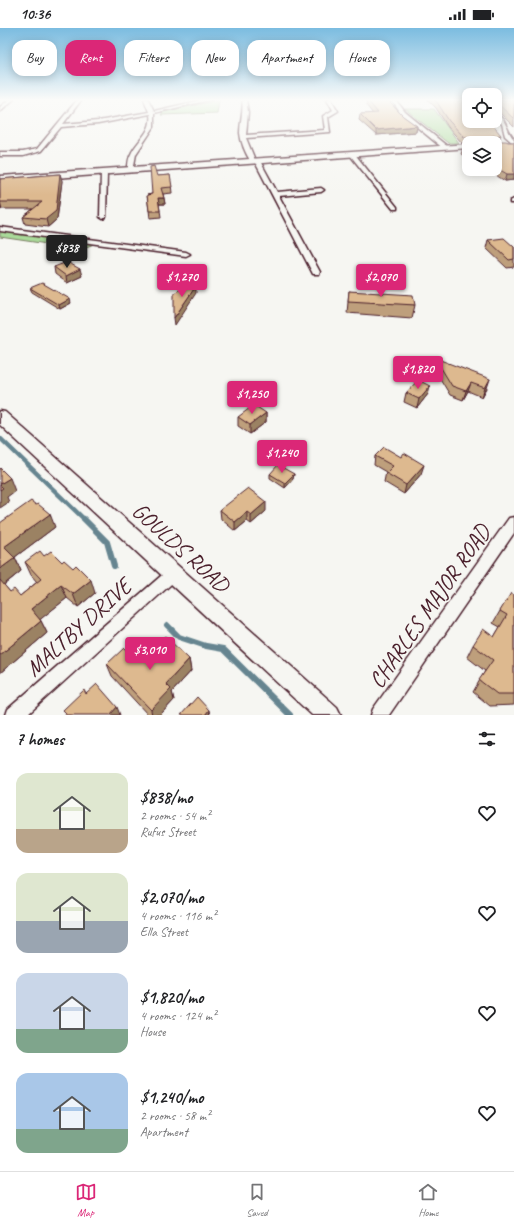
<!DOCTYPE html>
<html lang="en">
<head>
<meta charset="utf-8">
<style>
	body { margin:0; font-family:Caveat,sans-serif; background:#f6f6f6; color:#202124; height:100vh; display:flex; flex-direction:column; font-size:15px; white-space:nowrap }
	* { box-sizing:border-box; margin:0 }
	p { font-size:13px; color:#757577 }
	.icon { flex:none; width:22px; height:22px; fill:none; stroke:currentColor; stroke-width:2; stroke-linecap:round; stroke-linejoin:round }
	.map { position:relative; height:687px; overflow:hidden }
	.drawer { display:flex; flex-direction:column; background:#fff; flex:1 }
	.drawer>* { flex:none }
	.top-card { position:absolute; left:12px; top:12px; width:490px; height:36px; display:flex; gap:8px }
	.controls { position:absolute; left:462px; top:60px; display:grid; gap:8px }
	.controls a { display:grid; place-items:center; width:40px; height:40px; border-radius:8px; background:#fff; box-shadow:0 2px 10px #0003; font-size:20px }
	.price { position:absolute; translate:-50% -34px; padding:0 9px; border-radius:4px; background:#db2777; color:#fff; font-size:13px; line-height:26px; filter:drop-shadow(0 1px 2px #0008) }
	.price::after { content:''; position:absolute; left:50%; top:24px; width:12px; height:9px; margin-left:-6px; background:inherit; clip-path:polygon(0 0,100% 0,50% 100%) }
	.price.current { background:#222; color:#fff }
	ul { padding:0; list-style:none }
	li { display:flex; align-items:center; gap:12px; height:100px; padding:0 16px }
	li span { display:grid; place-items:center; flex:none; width:112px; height:80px; border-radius:12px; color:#555 }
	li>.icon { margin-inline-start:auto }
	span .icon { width:48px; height:48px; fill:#fffc; stroke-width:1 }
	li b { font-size:17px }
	h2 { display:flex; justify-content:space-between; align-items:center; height:48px; padding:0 16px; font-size:17px }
	.tag { padding:0 14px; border-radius:12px; background:#fff; box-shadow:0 2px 10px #0003; font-size:14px; line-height:36px }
	.tag.current { background:#db2777; color:#fff }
	.status { display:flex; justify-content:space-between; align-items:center; height:28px; padding:0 20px; background:#fff; direction:ltr }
	.status svg { height:11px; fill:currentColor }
	.tabs { display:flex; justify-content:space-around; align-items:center; height:56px; border-top:1px solid #e0e0e0; background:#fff; font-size:11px; color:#757577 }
	.tabs a { display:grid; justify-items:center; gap:2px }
	.tabs .current { color:#db2777 }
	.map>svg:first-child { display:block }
	.green { fill:#a9d999; stroke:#7a7c62 }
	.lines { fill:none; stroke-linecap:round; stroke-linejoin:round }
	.stream-far1 { stroke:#668590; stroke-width:4.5 }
	.stream { stroke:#668590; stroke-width:6 }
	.street-casing { stroke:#4a1f2b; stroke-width:3 }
	.secondary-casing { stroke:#4a1f2b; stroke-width:3 }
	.street { fill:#f6f6f2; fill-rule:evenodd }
	.secondary { fill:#f6f6f2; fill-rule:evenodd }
	.wall { fill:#be9f7b; stroke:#4a1f2b }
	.shaded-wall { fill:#9b8264; stroke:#4a1f2b }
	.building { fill:#ddb98f; stroke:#4a1f2b }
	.labels { text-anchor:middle; stroke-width:3.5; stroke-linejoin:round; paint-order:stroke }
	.near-street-label { font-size:23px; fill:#4a1f2b; stroke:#f6f6f2 }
</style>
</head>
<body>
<div class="status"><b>10:36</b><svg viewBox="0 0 49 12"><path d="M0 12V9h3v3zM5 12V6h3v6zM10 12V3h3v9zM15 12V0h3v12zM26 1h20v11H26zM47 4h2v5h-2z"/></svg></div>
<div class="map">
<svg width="514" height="687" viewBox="0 0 514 687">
	<rect width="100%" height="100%" fill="#f6f6f2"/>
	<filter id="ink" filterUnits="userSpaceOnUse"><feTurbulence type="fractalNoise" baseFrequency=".025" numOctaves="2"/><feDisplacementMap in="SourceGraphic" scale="8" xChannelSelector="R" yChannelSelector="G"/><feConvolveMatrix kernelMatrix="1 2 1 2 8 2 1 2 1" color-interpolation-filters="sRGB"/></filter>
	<g filter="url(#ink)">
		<!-- green -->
		<g class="green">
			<path d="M219,72l-2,13 -56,2 2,-3z"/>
			<path d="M405,81h29l25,34h-11z"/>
			<path d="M0,203l94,13 -13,5 -81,-12z"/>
		</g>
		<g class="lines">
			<!-- stream-far1 -->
			<path class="stream-far1" d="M0,410l85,82"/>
			<!-- stream -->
			<g class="stream">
				<path d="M84,491l23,23 7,24"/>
				<path d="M167,597l12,12 27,9 17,3 67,66"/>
			</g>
			<defs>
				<g id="street">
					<path d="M10,71h4l-14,12v-4z"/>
					<path d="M78,71h4l-19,25 35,-3 51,-9 -5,-13h4l6,12 52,-12h7l-59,14v14l-18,27 -3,17 -5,-1c0,-6 0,-11 3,-16 6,-14 22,-22 19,-40l-52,10 -37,3 -20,24 -18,5h-23v-4h23l14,-3z"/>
					<path d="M242,71h4l2,13 -2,23 79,-5 -2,-14 10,-6 -6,-11h4l7,12 -10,6 2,15 -84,6 9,22 5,1 17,31 44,-4 3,2 -3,2 -42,4 41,76 -1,2h-6l-1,-2 -57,-110h-4c-5,-8 -10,-19 -11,-29 0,-12 4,-22 2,-34z"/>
					<path d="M391,71h4l10,13 43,35v2h-4l-43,-35z"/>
					<path d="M495,85c12,6 11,18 19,26v5l-9,-8 -3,-12 -7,-7z"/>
					<path d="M350,125h4l43,54v2h-4l-43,-54z"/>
					<path d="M104,142l3,2 -1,45 -3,2 -3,-2 1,-45z"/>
					<path d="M514,171v4h-4v-2z"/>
					<path d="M0,199l186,25 4,2 -4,2 -186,-25z"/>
					<path d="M514,489v16l-125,182h-18l2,-6 136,-191z"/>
					<path d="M174,539l5,2 2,4 -2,4 -152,138h-21l2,-6 161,-140z"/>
				</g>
				<g id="secondary">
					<path d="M469,116v4l-469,34v-6z"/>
					<path d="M0,383l5,1 332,295 4,8h-29l-312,-290z"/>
				</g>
			</defs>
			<!-- street casing -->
			<use href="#street" class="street-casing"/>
			<!-- secondary casing -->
			<use href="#secondary" class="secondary-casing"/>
			<!-- street -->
			<use href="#street" class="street"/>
			<!-- secondary -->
			<use href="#secondary" class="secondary"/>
		</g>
		<!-- wall -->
		<g class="wall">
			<path d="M427,71h42l30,42 9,1h6v38l-9,1 -17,-11 -4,1 -2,-2h13v-26h-33l-14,-16 -12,-19z"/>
			<path d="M495,71h19v28l-19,-19z"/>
			<path d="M367,72l50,26 -1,6 -40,3 -17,-15 1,-6h13l-7,-9z"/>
			<path d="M469,119v13l-8,-6 2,-6z"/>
			<path d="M60,146l2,7 -5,38 -9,8 -23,-3 -2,-7 10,-8h-31l-2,1v-31z"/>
			<path d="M170,147l2,18 -9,1 2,10h-6l2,13 -11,1 -3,-23 5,-1 5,-18z"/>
			<path d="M488,212l26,7v20l-7,1 -21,-20z"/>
			<path d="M54,239l28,9 -15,7 -12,-9z"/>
			<path d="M30,260l41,15 -11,6 -28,-17z"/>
			<path d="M349,263l66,14 -3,13 -65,-5z"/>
			<path d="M435,330l52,30 -5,9 -14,-6 -5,9 -13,-5 -17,-28z"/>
			<path d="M406,365l22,1 -11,14 -13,-6z"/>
			<path d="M266,385v9l-16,12 -12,-8v-9z"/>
			<path d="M375,428l46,18 -17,20 -20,-12 2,-10 -12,-7z"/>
			<path d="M270,446h24l-1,5 -8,9 -15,-10z"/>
			<path d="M220,482l46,1 -15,13 -4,-3 -12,10 -14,-12z"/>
			<path d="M0,495l55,4 -40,30 6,14 -17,14 6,7 10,4 17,-14 -6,-7 -6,-13 19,-6 18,6 33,31 -17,14 -11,-9 -27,21 7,14 -47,40z"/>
			<path d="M514,567v110l-24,1 -17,-14 12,-21 -18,-14 6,-12 21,-8 6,-10 -7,-4 7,-12z"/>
			<path d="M154,618l35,13 2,12 -19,21 2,8 -14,15h-12l-36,-39 -5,-12 30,-3z"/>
		</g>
		<!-- shaded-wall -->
		<g class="shaded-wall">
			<path d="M417,98l-1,6 -40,3v-5z"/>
			<path d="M501,107l-2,6 -8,1 1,-6z"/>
			<path d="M60,146l2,7 -5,38 -9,8 -2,-8z"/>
			<path d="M507,146h7v6l-9,1z"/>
			<path d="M158,170h6l1,6h-6z"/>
			<path d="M0,174l2,7 -2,1z"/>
			<path d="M80,241l2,7 -15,7 -1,-7z"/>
			<path d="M196,258v7l-21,32 -1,-7z"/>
			<path d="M70,271l1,4 -11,6 -1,-4z"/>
			<path d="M490,351l-3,9 -5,9 3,-9z"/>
			<path d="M471,355l-3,8 -5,9 3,-9z"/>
			<path d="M430,358l-2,8 -11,14 2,-9z"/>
			<path d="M266,385v9l-16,12v-9z"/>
			<path d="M424,437l-3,9 -17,20 2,-9z"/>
			<path d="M294,446l-1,5 -8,9v-5z"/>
			<path d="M10,450l5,13 -8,6 2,5 -9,6v-24z"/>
			<path d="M266,474v9l-15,13v-9z"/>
			<path d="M247,484v9l-12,10v-9z"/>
			<path d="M50,486l5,13 -44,33 -7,-13z"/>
			<path d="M15,530l6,13 -20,16 -1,-3v-15z"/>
			<path d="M91,552l4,13 -17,14 -5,-13z"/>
			<path d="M61,557l6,13 -30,24 -6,-13z"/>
			<path d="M41,593l6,12 -47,40v-18z"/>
			<path d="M189,631l2,12 -19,21 2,8 -14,15h-8l-1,-5 15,-26z"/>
			<path d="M117,679l3,8h-10z"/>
			<path d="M209,682l1,5h-5z"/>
		</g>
		<!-- building -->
		<g class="building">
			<path d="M433,71h36v22h20l12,14 -9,1 4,5h10l2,1h6v32h-7l-12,-7v-24h-25l2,-1 -1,-5h-7l-15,-16 -12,-19z"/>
			<path d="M495,71h19v20l-19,-18z"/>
			<path d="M367,72h20l16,16 14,10 -41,4 -16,-16 18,-1z"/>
			<path d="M469,119v5l-6,-4z"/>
			<path d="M154,138l3,10 13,-1 2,12 -11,1 3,10h-6l2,13h-11l-2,-16 5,-1 -2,-27z"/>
			<path d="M60,146l-4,37 -10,8 -23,-2 19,-15h-42v-23z"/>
			<path d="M504,210l10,9v12l-5,1 -21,-20z"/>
			<path d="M67,234l13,7 -14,7 -12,-9z"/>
			<path d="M42,255l28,16 -11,6 -29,-17z"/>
			<path d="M196,258l-22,32v-25l10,-6z"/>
			<path d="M349,263l64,4 2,10 -67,-4z"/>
			<path d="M435,330l55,21 -5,9 -14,-5 -5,8 -14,-5z"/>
			<path d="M418,352l12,6 -11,13 -13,-6z"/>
			<path d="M254,377l12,8 -16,12 -12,-8z"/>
			<path d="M384,419l17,10 3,-4 20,12 -18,20 -20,-12 7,-7 -18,-10z"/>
			<path d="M278,437l16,9 -9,9 -15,-9z"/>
			<path d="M0,440l10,10 -10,6z"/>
			<path d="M0,457l3,3 -3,2z"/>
			<path d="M248,460l18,14 -15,13 -4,-3 -12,10 -15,-12z"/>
			<path d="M31,473l5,4 2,-1 12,10 -46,33 11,11 -15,11v-46z"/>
			<path d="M40,523l4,5 7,-5 11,11 2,-2 9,8 3,-3 15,15 -18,14 -12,-9 -30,24 10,12 -41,34v-75l10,12 4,-3 6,7 21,-17 -16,-17z"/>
			<path d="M511,565l3,2v99h-17l-18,-14 14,-20 -20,-15 10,-16 11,8 13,-22 -7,-4z"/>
			<path d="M165,608l24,23 -23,25 5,5 -20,21 -44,-46 17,-16 13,13 16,-17 1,2z"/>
			<path d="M97,656l20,23 -7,8h-46l2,-2 -3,-3 21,-20 2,4z"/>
			<path d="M197,669l12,13 -4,5h-24z"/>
		</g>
	</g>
	<!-- sky -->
	<linearGradient id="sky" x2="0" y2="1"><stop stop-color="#7bbce0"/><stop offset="0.43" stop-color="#fbfbf9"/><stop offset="1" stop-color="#fbfbf9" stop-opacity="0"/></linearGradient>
	<rect width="514" height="167" fill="url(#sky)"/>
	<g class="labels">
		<!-- near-street labels -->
		<g class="near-street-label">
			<text transform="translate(181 519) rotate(42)" y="8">GOULDS ROAD</text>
			<text transform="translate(429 578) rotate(-55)" y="8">CHARLES MAJOR ROAD</text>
			<text transform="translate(78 599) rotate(-42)" y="8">MALTBY DRIVE</text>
		</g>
	</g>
</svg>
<div class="controls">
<a><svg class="icon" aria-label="locate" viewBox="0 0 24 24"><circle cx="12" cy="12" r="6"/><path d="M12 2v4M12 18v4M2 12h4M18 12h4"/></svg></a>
<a><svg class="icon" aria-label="layers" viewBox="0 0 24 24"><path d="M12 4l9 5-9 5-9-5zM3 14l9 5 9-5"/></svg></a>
</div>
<b class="price current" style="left:67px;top:241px">$838</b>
<b class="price" style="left:182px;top:270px">$1,270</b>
<b class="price" style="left:381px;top:270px">$2,070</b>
<b class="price" style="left:418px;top:362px">$1,820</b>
<b class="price" style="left:252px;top:387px">$1,250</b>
<b class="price" style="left:282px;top:446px">$1,240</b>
<b class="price" style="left:150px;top:643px">$3,010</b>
<div class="top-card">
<a class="tag">Buy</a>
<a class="tag current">Rent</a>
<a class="tag">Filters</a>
<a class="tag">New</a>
<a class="tag">Apartment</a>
<a class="tag">House</a>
</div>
</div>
<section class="drawer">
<h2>7 homes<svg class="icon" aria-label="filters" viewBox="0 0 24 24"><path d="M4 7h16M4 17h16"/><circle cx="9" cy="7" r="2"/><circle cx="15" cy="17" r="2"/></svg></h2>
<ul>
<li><span style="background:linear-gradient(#dfe7d0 70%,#b9a48a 0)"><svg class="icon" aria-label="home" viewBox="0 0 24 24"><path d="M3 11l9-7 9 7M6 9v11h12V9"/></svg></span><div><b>$838/mo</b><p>2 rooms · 54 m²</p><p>Rufus Street</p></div><svg class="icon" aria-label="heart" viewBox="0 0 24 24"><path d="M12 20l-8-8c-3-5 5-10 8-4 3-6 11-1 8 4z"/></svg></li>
<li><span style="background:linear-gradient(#dfe7d0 60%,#9aa5b1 0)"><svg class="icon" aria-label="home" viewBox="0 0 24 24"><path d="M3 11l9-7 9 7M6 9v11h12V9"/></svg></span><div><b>$2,070/mo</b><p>4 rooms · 116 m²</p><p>Ella Street</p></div><svg class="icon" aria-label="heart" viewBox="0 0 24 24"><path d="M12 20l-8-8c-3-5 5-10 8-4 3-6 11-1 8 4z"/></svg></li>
<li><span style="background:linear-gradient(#c9d6e8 70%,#7fa58c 0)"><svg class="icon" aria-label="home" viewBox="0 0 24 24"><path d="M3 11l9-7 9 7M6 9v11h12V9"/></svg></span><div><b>$1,820/mo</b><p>4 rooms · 124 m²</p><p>House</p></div><svg class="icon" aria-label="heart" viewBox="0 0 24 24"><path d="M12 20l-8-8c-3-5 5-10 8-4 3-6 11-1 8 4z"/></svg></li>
<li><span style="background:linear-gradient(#a9c7e8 70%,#7fa58c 0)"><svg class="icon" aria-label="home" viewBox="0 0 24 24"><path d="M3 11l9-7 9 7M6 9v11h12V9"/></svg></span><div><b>$1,240/mo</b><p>2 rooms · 58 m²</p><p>Apartment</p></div><svg class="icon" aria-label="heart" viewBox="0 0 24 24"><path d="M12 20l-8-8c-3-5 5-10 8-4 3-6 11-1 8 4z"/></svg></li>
</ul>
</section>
<nav class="tabs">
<a class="current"><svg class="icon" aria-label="map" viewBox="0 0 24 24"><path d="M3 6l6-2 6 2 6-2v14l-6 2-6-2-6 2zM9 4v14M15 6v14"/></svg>Map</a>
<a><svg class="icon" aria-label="saved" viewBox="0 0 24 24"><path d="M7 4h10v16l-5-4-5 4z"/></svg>Saved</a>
<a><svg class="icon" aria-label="home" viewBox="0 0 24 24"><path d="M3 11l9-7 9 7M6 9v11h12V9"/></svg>Home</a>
</nav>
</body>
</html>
